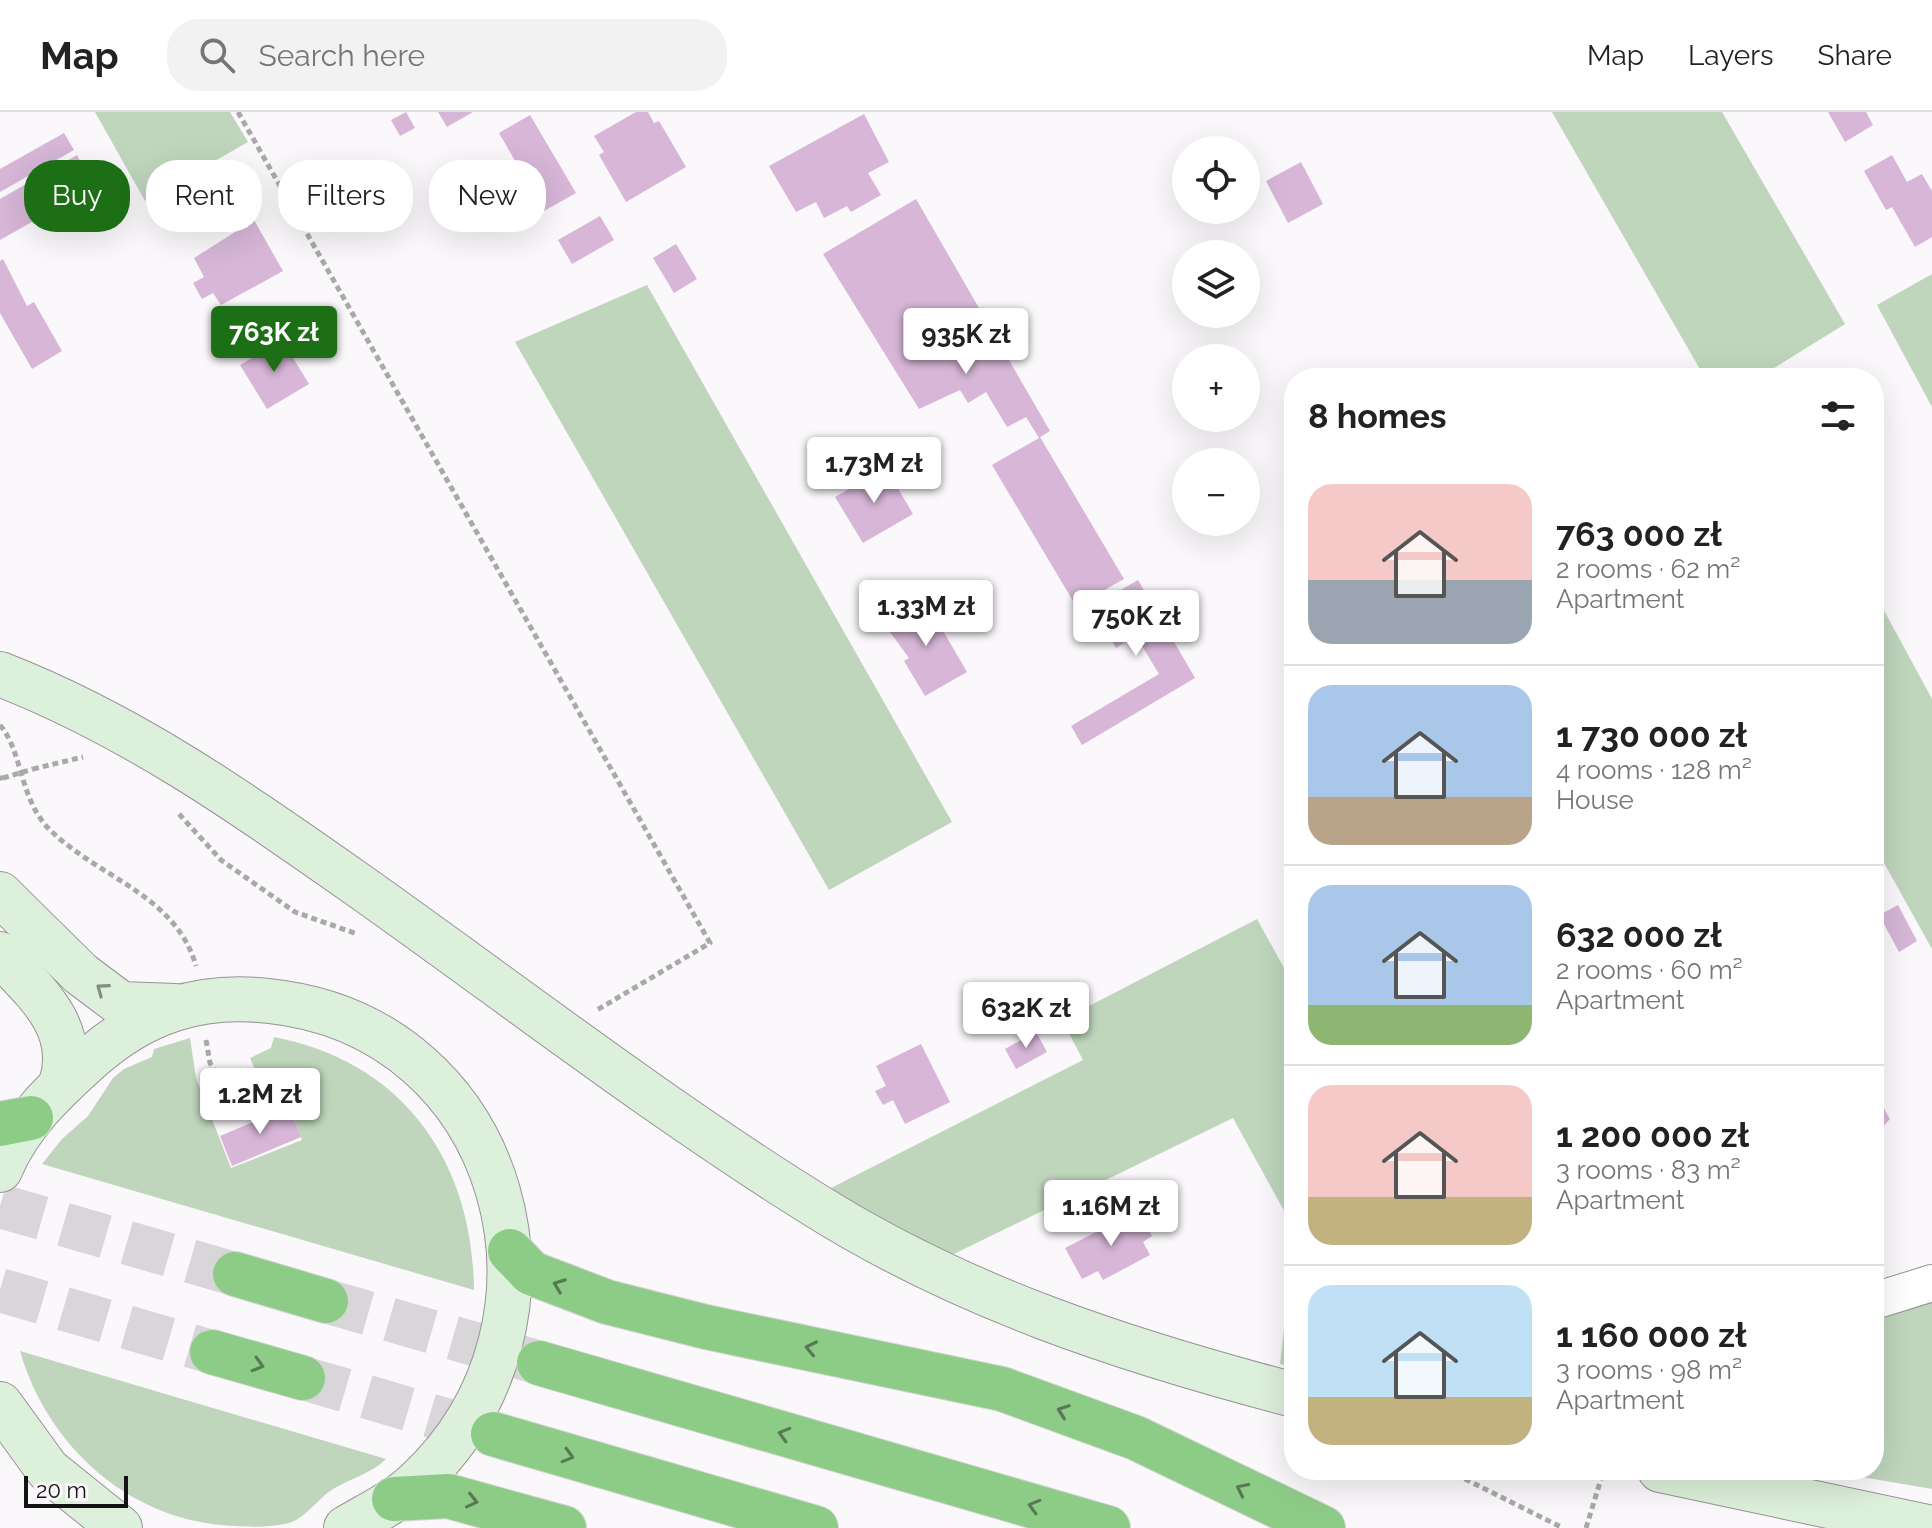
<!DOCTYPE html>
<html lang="en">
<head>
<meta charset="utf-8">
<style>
	body { margin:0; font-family:Raleway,sans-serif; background:#f2f2f2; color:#222; height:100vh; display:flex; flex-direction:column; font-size:30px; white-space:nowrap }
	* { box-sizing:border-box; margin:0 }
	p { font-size:26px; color:#767676 }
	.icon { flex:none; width:44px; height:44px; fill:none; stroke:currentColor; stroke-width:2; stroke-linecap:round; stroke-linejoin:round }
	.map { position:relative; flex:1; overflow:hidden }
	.panel { position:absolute; left:1284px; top:256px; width:600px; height:1112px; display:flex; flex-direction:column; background:#fff; border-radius:32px; box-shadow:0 8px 32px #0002 }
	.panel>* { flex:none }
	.guide { position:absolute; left:24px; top:48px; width:760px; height:72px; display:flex; gap:16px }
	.fabs { position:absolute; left:1172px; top:24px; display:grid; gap:16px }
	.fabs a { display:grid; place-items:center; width:88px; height:88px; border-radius:50%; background:#fff; box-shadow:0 8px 32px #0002; font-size:40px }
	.scale { position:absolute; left:24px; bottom:20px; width:104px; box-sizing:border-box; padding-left:8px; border:4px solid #141314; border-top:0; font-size:22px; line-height:28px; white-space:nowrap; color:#141314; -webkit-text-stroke:6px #faf8fa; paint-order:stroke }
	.price { position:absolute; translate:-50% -68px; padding:0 18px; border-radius:8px; background:#fff; color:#222; font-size:26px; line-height:52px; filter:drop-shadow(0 2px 4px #0008) }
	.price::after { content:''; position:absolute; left:50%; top:48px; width:24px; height:18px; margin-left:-12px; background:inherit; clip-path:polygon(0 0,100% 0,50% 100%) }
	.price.active { background:#1d6f15; color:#fff }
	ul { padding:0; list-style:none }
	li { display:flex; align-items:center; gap:24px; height:200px; padding:0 24px }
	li+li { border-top:2px solid #e0e0e0 }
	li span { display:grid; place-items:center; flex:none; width:224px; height:160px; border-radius:24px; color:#555 }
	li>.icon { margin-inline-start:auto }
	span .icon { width:96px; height:96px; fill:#fffc; stroke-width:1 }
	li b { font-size:34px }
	h2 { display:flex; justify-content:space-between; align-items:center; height:96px; padding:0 24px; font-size:34px }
	.pill { padding:0 28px; border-radius:32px; background:#fff; box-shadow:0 8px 32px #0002; font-size:28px; line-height:72px }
	.pill.active { background:#1d6f15; color:#fff }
	header { display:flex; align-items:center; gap:48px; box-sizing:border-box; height:112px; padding:0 40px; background:#fff; border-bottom:2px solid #e0e0e0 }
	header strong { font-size:38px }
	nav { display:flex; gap:44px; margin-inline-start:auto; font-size:28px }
	.search { width:560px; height:72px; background:#f2f2f2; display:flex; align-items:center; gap:20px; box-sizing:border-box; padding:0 28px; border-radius:32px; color:#767676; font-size:30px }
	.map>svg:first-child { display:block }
	.green { fill:#bfd5bc }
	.building { fill:#d7b6d7 }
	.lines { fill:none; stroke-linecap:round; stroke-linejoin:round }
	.highway-tunnel { stroke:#d8d6d8; stroke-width:44; stroke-dasharray:44 22; stroke-linecap:butt }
	.street-casing { stroke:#959295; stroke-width:38 }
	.secondary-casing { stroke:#959295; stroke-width:46 }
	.highway-casing { stroke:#d5d5d5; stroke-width:46 }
	.path { stroke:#aaa9aa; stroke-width:5; stroke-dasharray:6 4; stroke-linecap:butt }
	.street { stroke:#fff; stroke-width:36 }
	.secondary { stroke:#ddf0db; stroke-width:44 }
	.highway { stroke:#8dcc86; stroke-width:44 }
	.path-bridge { stroke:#aaa9aa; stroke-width:5; stroke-dasharray:6 4; stroke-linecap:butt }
	.oneway { stroke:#838d81 }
	.oneway2 { stroke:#577953 }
</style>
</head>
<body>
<header>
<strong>Map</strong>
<div class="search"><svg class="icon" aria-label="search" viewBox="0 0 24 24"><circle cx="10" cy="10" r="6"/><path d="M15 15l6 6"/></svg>Search here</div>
<nav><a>Map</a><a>Layers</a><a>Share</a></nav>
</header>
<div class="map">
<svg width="1932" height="1416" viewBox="0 0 1932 1416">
	<rect width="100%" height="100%" fill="#faf8fa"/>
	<!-- green -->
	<g class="green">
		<path d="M95,0h135l18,30 -103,59z"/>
		<path d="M1552,0h170l123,212 -87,54h-53z"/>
		<path d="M1932,162v133l-55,-102z"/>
		<path d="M647,173l305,537 -123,68 -314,-548z"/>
		<path d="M1874,480l58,107v250l-58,-104z"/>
		<path d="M1257,807l37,67v243l-61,-111 -308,150 -96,-79 254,-129 -21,-40z"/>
		<path d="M274,925c130,25 199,125 200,253l-432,-126 20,-25 26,-23 25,-38 11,-9 28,-12 2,-8 36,-11 6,40 35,90 71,-28 -13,-34 -16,5 -23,-53 21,-10z"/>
		<path d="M1932,1179v198l-111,-19h53v-160z"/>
		<path d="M1294,1186v68l-14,-2 7,-63z"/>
		<path d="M20,1239l366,108c-14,14 -36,20 -53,30 -13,8 -24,24 -37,31 -15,8 -44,7 -60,6 -104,-3 -188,-78 -216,-175z"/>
	</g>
	<!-- building -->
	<g class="building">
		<path d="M406,0l9,16 -15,8 -9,-16z"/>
		<path d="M438,0h35l-26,15z"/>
		<path d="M636,0h12l6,11 5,-2 27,46 -60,35 -27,-47 5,-3 -10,-16z"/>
		<path d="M1828,0h38l7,13 -28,17z"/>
		<path d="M864,2l25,48 -21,11 13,22 -30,17 -4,-6 -23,12 -8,-16 -20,10 -27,-46z"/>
		<path d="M530,3l46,78 -32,18 -45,-78z"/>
		<path d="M64,21l10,17 -74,42v-23z"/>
		<path d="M77,43l17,32 -94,53v-41z"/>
		<path d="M1892,43l15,27 15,-8 10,17v46l-17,10 -23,-40 -6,3 -22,-39z"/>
		<path d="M1301,50l22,42 -35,19 -22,-42z"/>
		<path d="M916,87l134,232 -10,6 84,142 -48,27 -84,-141 47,-27 -13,-21 -19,10 -21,-35 -18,11 -8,-13 -41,19 -96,-155z"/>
		<path d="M600,104l14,24 -42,24 -14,-24z"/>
		<path d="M254,108l29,51 -62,34 -8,-12 -11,6 -9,-16 11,-6 -10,-19z"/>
		<path d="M676,132l21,35 -23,14 -21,-35z"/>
		<path d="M3,147l24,47 7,-4 28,49 -30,18 -32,-56v-52z"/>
		<path d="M282,228l27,44 -42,25 -27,-44z"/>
		<path d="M886,356l27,46 -50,29 -28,-46z"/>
		<path d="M1138,468l57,98 -113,67 -11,-19 88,-52 -23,-38 -20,12 -24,-41z"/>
		<path d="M925,488l42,72 -42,24 -21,-35 5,-3 -25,-34z"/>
		<path d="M1898,793l19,36 -18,11 -20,-37z"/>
		<path d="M1036,920l11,20 -31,17 -11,-20z"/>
		<path d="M921,932l29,58 -45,22 -12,-24 -10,5 -8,-14 11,-5 -10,-20z"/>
		<path d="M1874,979l16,28 -16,17z"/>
		<path d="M289,995l12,30 -69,29 -12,-30z"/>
		<path d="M1874,1037l10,17 -10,5z"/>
		<path d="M1129,1103l3,5 10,-4 10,20 -9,6 7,13 -47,25 -5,-9 -16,8 -17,-31z"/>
	</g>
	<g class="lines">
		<!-- highway-tunnel -->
		<g class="highway-tunnel">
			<path d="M0,1094l235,68"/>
			<path d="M0,1178l212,62"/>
			<path d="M326,1189l207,60"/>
			<path d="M303,1266l190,56"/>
		</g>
		<defs>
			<path id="street" d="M1874,1189l58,-18"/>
			<g id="secondary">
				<path d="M0,562c129,50 242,129 354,208 153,108 302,224 461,323 148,93 311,146 479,190"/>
				<path d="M0,782l81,80 40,30 54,2"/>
				<path d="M0,842c36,38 79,74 61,130"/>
				<path d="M0,1058c19,-46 55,-80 91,-112 52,-46 108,-65 178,-57 241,25 320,321 148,481 -20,19 -47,32 -71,46"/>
				<path d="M0,1292l48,66 72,58"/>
				<path d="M1660,1358l272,58"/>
			</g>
			<g id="highway">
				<path d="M0,1012l31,-6"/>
				<path d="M510,1139l21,22 76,29 99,25 296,62 134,49 187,90"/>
				<path d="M235,1162l91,27"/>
				<path d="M212,1240l91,26"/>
				<path d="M539,1251l569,165"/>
				<path d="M493,1322l323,94"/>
				<path d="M394,1387l54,-3 116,32"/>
			</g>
		</defs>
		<!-- street casing -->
		<use href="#street" class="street-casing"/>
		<!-- secondary casing -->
		<use href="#secondary" class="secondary-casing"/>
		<!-- highway casing -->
		<use href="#highway" class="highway-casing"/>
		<!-- path -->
		<g class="path">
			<path d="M238,0l472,831 -113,67"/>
			<path d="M0,613c23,27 19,74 50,105 49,48 126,65 146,136"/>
			<path d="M33,657l50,-12"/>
			<path d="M0,666h3"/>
			<path d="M179,702l42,46 74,52 62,22"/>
			<path d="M206,928l4,23 29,47"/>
			<path d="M1447,1358l116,58"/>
			<path d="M1586,1416l15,-49"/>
		</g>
		<!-- street -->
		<use href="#street" class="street"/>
		<!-- secondary -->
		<use href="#secondary" class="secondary"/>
		<!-- highway -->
		<use href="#highway" class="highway"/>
		<!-- path-bridge -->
		<path class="path-bridge" d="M3,666l30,-9"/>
	</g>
	<!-- one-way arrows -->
	<defs><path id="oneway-chevron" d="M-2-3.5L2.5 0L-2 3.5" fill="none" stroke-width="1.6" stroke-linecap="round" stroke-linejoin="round" transform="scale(2)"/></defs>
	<use class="oneway" href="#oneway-chevron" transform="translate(102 877) rotate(-144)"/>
	<g class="oneway2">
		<use href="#oneway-chevron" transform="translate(559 1173) rotate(-159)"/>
		<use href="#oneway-chevron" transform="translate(811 1236) rotate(-168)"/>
		<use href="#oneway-chevron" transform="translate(258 1253) rotate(16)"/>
		<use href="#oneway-chevron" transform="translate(1063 1299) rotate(-160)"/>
		<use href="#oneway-chevron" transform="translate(784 1322) rotate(-164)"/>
		<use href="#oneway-chevron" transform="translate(568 1344) rotate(16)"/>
		<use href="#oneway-chevron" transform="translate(1242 1377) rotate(-154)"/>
		<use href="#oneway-chevron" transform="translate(472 1389) rotate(13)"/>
		<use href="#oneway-chevron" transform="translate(1034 1394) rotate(-164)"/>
	</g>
</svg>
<div class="fabs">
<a><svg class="icon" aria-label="locate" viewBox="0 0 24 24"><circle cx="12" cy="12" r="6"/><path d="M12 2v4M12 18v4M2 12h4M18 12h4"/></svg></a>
<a><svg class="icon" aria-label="layers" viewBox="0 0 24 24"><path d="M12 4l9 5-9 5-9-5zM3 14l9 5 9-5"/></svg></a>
<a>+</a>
<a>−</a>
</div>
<div class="scale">20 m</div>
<b class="price active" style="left:274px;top:262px">763K zł</b>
<b class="price" style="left:966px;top:264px">935K zł</b>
<b class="price" style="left:874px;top:393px">1.73M zł</b>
<b class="price" style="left:926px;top:536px">1.33M zł</b>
<b class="price" style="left:1136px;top:546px">750K zł</b>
<b class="price" style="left:1026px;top:938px">632K zł</b>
<b class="price" style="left:260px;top:1024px">1.2M zł</b>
<b class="price" style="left:1111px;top:1136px">1.16M zł</b>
<div class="guide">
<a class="pill active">Buy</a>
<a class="pill">Rent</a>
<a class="pill">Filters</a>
<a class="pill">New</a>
</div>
<section class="panel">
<h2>8 homes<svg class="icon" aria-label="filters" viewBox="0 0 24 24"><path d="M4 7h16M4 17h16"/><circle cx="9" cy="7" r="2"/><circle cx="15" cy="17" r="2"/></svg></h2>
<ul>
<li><span style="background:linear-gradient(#f6c9c9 60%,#9aa5b1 0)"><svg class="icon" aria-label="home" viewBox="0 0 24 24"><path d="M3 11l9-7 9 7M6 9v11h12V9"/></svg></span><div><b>763 000 zł</b><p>2 rooms · 62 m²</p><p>Apartment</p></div></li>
<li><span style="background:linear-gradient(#a9c7e8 70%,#b9a48a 0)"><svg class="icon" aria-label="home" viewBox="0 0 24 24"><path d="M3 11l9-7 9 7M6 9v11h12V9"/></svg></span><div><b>1 730 000 zł</b><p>4 rooms · 128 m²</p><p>House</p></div></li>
<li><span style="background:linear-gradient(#a9c7e8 75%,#8fb573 0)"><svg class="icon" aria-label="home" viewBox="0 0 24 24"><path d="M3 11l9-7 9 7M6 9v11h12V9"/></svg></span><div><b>632 000 zł</b><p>2 rooms · 60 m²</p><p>Apartment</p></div></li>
<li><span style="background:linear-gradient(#f6c9c9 70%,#c2b280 0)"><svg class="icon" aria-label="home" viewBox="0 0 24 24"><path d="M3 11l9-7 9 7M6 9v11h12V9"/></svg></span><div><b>1 200 000 zł</b><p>3 rooms · 83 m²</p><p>Apartment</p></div></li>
<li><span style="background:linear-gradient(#bfe0f5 70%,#c2b280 0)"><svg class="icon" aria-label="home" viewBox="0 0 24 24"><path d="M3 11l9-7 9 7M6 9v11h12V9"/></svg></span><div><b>1 160 000 zł</b><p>3 rooms · 98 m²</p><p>Apartment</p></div></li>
</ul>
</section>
</div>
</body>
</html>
